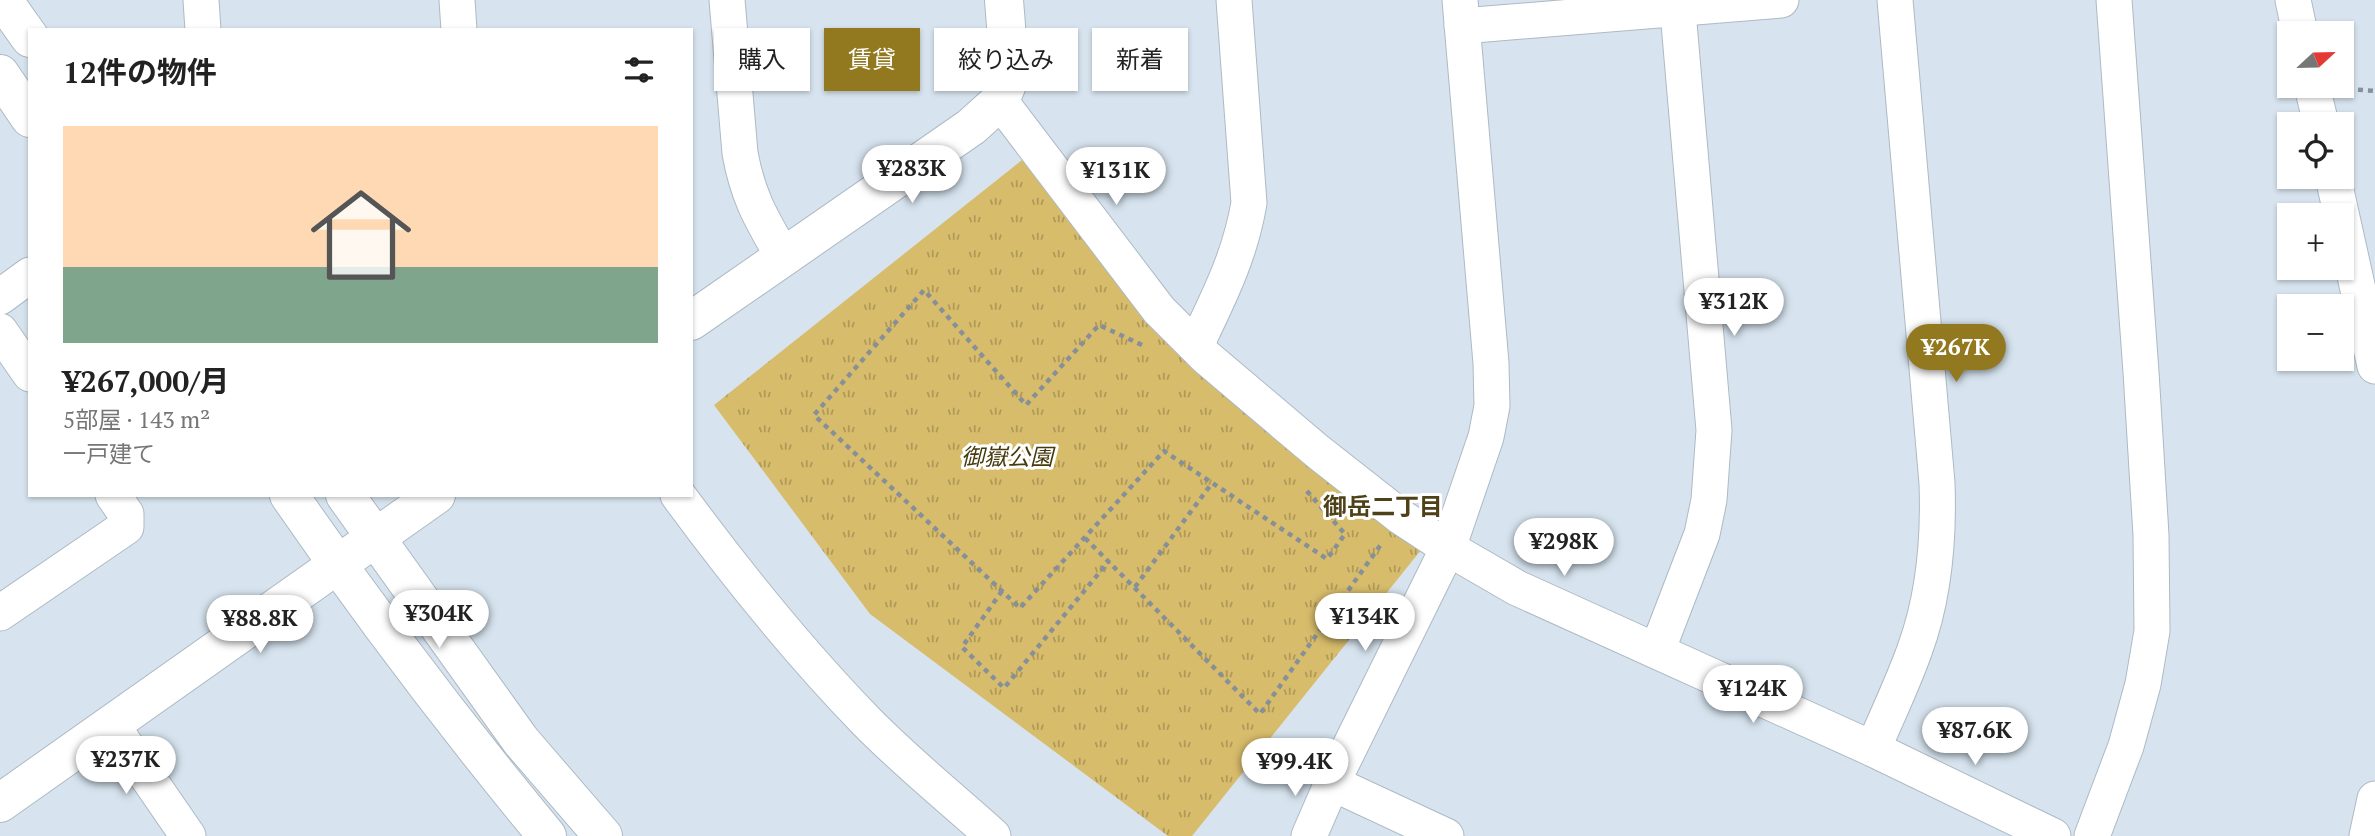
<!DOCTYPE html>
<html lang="ja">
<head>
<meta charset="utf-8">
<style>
	body { margin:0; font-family:"PT Serif","Noto Sans JP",serif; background:#f6f6f6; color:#222; height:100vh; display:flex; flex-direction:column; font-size:26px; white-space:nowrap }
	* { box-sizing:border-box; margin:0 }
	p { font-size:23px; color:#767676 }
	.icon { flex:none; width:38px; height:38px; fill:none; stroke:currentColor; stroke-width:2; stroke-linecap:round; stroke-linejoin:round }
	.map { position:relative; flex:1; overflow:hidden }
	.drawer { position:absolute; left:28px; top:28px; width:665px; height:469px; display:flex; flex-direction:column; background:#fff; border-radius:0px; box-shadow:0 2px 5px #0004 }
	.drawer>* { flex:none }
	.guide { position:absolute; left:714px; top:28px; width:665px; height:63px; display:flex; gap:14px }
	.needle { width:46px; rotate:68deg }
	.tools { position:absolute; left:2277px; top:21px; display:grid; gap:14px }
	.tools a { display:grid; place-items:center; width:77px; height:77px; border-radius:0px; background:#fff; box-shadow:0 2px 5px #0004; font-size:35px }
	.price { position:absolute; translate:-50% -60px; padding:0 16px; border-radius:24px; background:#fff; color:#222; font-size:23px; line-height:46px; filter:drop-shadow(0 2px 4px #0008) }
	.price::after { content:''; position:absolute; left:50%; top:42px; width:21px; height:16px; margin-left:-10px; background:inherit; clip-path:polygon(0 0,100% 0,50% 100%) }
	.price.active { background:#92781e; color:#fff }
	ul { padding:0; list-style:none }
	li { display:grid; align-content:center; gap:14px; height:371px; padding:0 35px }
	li span { display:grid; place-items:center; height:217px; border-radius:0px; color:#555 }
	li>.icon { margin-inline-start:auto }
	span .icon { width:126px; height:126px; fill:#fffc; stroke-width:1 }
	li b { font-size:30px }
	h2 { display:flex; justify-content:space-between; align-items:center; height:84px; padding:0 35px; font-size:30px }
	.pill { padding:0 24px; border-radius:0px; background:#fff; box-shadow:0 2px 5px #0004; font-size:24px; line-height:63px }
	.pill.active { background:#92781e; color:#fff }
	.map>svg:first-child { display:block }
	.park { fill:url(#park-tufts) }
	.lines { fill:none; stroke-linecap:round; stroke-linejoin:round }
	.street-casing { stroke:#adbac4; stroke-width:37 }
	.secondary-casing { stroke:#adbac4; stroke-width:40 }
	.path { stroke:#879098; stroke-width:4.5; stroke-dasharray:5 5; stroke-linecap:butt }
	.street { stroke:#fff; stroke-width:35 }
	.secondary { stroke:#fff; stroke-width:38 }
	.labels { text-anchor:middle; stroke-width:6; stroke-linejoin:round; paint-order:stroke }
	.park-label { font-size:23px; font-style:italic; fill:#473a0d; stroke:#fff }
	.neighbourhood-label { font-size:24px; font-weight:bold; fill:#4e4118; stroke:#fff }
</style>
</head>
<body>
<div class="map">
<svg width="2375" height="836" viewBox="0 0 2375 836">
	<defs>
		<pattern id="park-tufts" width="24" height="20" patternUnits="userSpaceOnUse" patternTransform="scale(1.75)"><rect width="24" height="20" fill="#d7bc6b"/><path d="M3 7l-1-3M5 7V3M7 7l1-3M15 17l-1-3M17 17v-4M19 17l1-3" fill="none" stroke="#af9959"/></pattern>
	</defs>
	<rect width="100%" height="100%" fill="#d7e4ef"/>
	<!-- park -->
	<path class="park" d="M1022,160l173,205 230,180 -233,291h-24l-298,-222 -156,-209z"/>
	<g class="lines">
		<defs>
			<g id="street">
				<path d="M201,0l2,30"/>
				<path d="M457,0l2,30"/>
				<path d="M727,0l13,153c8,45 22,67 44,105"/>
				<path d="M2293,0l7,33"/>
				<path d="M1462,26l319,-26"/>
				<path d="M2312,86l9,38"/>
				<path d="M1000,101l159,209 47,47 111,94 84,66 47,31 69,40 356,161 180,87"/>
				<path d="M2333,177l42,189"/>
				<path d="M0,297l30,-22"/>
				<path d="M0,331l30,43"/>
				<path d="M1196,345c23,-48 44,-89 53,-142l-15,-203"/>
				<path d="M678,495c58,79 120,156 188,226 40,41 85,77 127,115"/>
				<path d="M0,613l126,-86v-13l-13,-19"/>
				<path d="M1657,651l45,-117 7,-34 5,-70 -37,-430"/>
				<path d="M111,724l77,112"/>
				<path d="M1873,749c14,-33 30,-66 42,-100 19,-52 24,-111 22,-166l-42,-483"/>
				<path d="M1332,783l114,53"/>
				<path d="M1309,836l23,-53 116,-235 38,-111 6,-31 -1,-43 -31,-363"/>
				<path d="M2092,836l34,-90 17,-62 9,-53 -1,-96 -10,-163 -27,-372"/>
				<path d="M2367,836l8,-37"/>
			</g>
			<g id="secondary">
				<path d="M3,0l27,38"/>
				<path d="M0,74l30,44"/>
				<path d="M691,321l280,-194 29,-26 10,-24 -6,-77"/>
				<path d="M289,495c81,118 167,231 258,341"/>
				<path d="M345,495l176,246 82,95"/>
				<path d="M0,803l436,-308"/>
			</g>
		</defs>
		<!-- street casing -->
		<use href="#street" class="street-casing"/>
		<!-- secondary casing -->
		<use href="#secondary" class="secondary-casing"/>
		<!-- path -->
		<g class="path">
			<path d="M2348,89l27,2"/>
			<path d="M1142,345l-43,-20 -73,80 -102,-115 -110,125 206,193 144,-157 163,108 18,-25 -40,-45"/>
			<path d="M1085,538l175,176 122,-171"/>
			<path d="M1135,587l77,-104"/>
			<path d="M1002,591l-40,56 42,41 105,-127"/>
		</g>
		<!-- street -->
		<use href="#street" class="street"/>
		<!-- secondary -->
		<use href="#secondary" class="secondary"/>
	</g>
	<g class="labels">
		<!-- park labels -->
		<g class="park-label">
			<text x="1007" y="465">御嶽公園</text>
		</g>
		<!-- neighbourhood labels -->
		<g class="neighbourhood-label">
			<text x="1383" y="515">御岳二丁目</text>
		</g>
	</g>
</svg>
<div class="tools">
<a><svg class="needle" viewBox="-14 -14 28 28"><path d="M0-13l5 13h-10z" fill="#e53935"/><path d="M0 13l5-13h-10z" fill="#767676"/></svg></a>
<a><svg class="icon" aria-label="locate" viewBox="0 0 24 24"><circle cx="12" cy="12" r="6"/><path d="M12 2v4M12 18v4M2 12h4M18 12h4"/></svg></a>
<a>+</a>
<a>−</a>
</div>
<b class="price" style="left:912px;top:205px">¥283K</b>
<b class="price" style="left:1116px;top:207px">¥131K</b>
<b class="price" style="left:1734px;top:338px">¥312K</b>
<b class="price active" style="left:1956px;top:384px">¥267K</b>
<b class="price" style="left:1564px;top:578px">¥298K</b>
<b class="price" style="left:439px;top:650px">¥304K</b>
<b class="price" style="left:1365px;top:653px">¥134K</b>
<b class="price" style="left:260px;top:655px">¥88.8K</b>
<b class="price" style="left:1753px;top:725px">¥124K</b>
<b class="price" style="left:1975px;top:767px">¥87.6K</b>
<b class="price" style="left:126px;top:796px">¥237K</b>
<b class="price" style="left:1295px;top:798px">¥99.4K</b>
<div class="guide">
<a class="pill">購入</a>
<a class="pill active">賃貸</a>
<a class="pill">絞り込み</a>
<a class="pill">新着</a>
</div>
<section class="drawer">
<h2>12件の物件<svg class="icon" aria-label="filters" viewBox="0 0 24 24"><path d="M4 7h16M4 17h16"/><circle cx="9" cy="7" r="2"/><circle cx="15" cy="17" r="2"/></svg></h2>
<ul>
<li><span style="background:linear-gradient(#ffd9b3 65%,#7fa58c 0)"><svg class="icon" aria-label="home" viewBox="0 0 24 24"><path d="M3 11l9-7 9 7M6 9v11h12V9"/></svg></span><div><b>¥267,000/月</b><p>5部屋 · 143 m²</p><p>一戸建て</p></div></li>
</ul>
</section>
</div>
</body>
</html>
